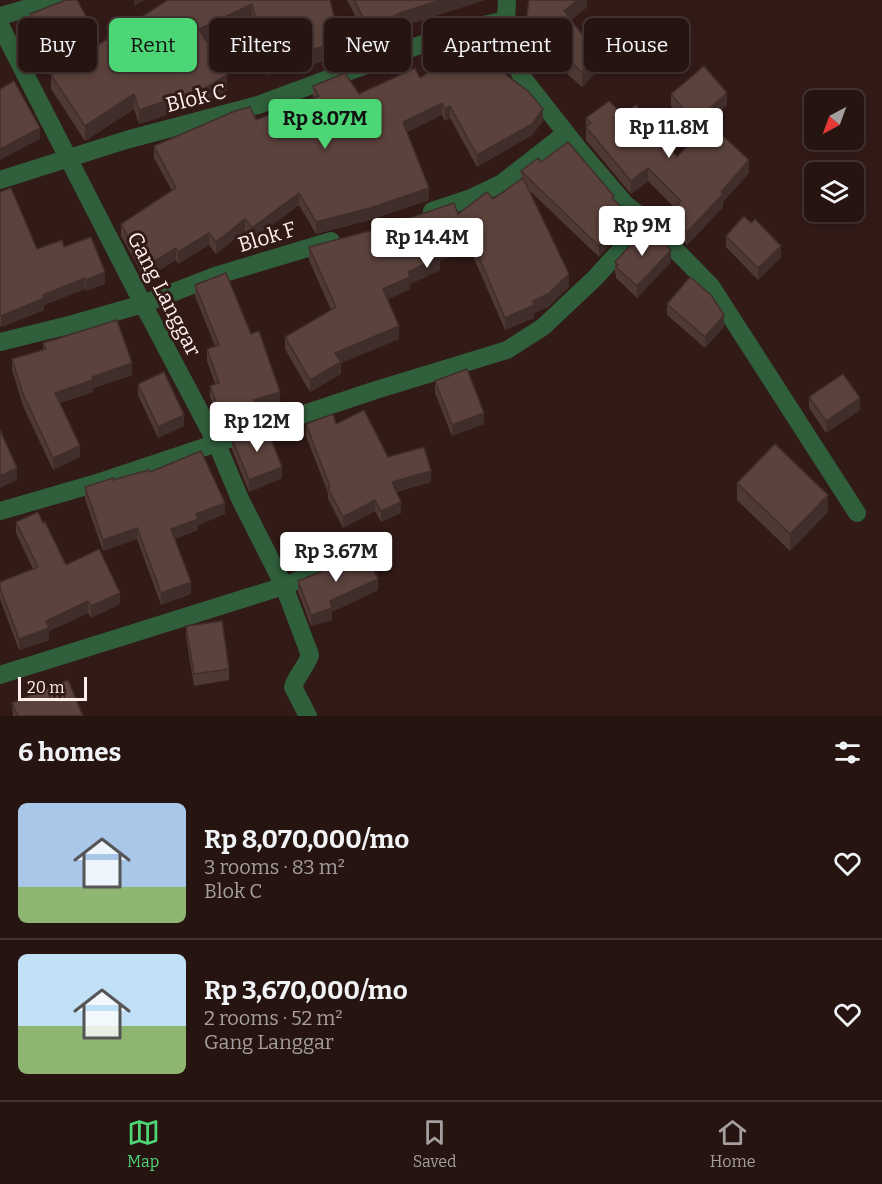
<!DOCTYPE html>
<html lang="en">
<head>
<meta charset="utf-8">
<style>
	body { margin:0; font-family:Bitter,serif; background:#2e1d1a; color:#f1f3f6; height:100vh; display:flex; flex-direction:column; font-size:22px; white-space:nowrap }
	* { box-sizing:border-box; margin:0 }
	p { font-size:20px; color:#a49e9f }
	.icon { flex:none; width:33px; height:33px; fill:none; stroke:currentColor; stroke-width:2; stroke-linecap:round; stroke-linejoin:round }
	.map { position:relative; height:716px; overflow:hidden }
	.drawer { display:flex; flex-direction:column; background:#261411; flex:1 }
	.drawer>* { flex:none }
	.top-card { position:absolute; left:18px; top:18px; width:846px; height:54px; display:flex; gap:12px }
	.needle { width:39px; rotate:221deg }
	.buttons { position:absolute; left:804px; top:90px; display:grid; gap:12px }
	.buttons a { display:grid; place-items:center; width:60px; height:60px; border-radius:9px; background:#261411; box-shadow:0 3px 9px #0003,0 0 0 2px #423331; font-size:30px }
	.scale { position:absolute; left:18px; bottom:15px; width:69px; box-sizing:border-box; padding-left:6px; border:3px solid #ffeeeb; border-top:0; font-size:16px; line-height:21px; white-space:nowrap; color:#ffeeeb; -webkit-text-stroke:4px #321a17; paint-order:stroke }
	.price { position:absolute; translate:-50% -51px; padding:0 14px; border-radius:6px; background:#fff; color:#222; font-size:20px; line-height:39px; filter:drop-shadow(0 2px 3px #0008) }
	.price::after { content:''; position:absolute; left:50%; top:36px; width:18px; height:14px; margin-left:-9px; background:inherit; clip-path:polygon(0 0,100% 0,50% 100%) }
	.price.current { background:#4dd676; color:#111 }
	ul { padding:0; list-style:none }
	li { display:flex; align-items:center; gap:18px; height:150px; padding:0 18px }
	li+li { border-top:2px solid #423331 }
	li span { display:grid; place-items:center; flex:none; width:168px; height:120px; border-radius:9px; color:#555 }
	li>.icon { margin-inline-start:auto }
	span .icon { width:72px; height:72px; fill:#fffc; stroke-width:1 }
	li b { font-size:26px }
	h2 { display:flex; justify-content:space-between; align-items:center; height:72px; padding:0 18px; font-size:26px }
	.chip { padding:0 21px; border-radius:9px; background:#261411; box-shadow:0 3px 9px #0003,0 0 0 2px #423331; font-size:21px; line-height:54px }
	.chip.current { background:#4dd676; color:#111 }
	.dock { display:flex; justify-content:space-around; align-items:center; height:84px; border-top:2px solid #423331; background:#261411; font-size:16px; color:#a49e9f }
	.dock a { display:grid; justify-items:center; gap:3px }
	.dock .current { color:#4dd676 }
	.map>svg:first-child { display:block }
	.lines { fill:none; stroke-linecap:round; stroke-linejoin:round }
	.minor { stroke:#305f3b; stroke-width:18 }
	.wall { fill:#4f3934 }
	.shaded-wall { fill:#402e2b }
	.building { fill:#5c423d; stroke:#402e2b; stroke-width:1.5 }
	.labels { text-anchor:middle; stroke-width:6; stroke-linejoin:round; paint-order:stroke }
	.street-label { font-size:21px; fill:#ffeeeb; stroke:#321a17 }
</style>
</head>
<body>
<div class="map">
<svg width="882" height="716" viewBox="0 0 882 716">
	<rect width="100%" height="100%" fill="#321a17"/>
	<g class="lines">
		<!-- minor -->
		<g class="minor">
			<path d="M507,0l-2,44 17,33 59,75 45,53 21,16 64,65 146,227"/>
			<path d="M0,16l57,-16"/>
			<path d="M0,25l143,279 74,140 23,55 44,87 26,69c-4,12 -13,20 -17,32l15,29"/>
			<path d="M0,180l126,-40 132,-35 159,-59 50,-17 38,-9"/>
			<path d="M432,211l39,-13 31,-15 64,-50"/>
			<path d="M0,342l73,-18 70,-20 75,-29 113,-34"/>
			<path d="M0,511l97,-28 279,-93 131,-40 36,-23 52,-49 52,-57"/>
			<path d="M0,675l284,-89 98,-40"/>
		</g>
	</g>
	<!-- wall -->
	<g class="wall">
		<path d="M167,0h163l10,55 -10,3v2l-64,15 -14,-57 -46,22 21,50 -20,12 -68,22 -5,-15 -49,32 -34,-52v-14z"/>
		<path d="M347,0h138l-85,27 -31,16z"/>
		<path d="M587,0v7l-16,13 27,50 -16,17 -56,-50v-15z"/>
		<path d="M30,14l57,16 -43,22 -14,-26z"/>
		<path d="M449,37l53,30 -3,2 44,52 -11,14 -55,32 -27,-49 -5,3 -3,-6 -35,17 22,68 -59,20 -54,14 -17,-29 -47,35 -7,-9 -29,23 -7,-9 -31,19 -2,-4 -31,19 -24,-43v-12l51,-33 -18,-33v-12l102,-26 57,-22v-12l46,8 61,-16 34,-22 -5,-7z"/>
		<path d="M671,94l56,11 -33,28 -23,-27z"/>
		<path d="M623,115l54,42 72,16 -26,29v5l-36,38 -18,-18v-13l6,-6 -27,-27 -17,13 -45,-54v-22z"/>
		<path d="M541,162l73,37 14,26 -29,32 -69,-66 39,96 -21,20 -14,6v5l-29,12 -35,-81 -30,12v9l-30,14v5l-23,11 12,39 -58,24v11l-31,18 -25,-43v-12l46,-27 -22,-50v-13l149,-33 35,-15 28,-19v-9z"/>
		<path d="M0,192l37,57 27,-2 41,37 -19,7 -1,-2 -41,16v5l-43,17 -1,-2z"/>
		<path d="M726,236l55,21 -23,23 -32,-33z"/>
		<path d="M615,262h56l-34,36 -21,-20v-4l-1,-1z"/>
		<path d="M195,285l85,118 -23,8v7l-35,11 -12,-32v-11l5,-2 -8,-23v-12l8,-3 -20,-50z"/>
		<path d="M667,304l57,23 -19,21 -38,-33z"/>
		<path d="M43,343l89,32 -39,13v4l-33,11 20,54 -27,13 -30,-64 -11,-36v-11l31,-9z"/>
		<path d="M435,381l49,43 -32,12 -17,-43z"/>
		<path d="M138,384l46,42 -26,12 -20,-43z"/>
		<path d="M809,397l51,13 -34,23 -17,-25z"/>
		<path d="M306,424h30l52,33 43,25 -34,10 4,21 -20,9 -6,-11 -32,17 -15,-29v-6l-22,-57z"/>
		<path d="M232,439l50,39 -33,14 -17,-42z"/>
		<path d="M150,472l75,42 -27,11v5l-23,9 16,55 -30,11 -24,-66 -34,12 -18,-52v-12z"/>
		<path d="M737,483l91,29 -38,39 -53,-51z"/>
		<path d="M16,522l27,1 23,42 54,39 -29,14 -3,-5 -39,18v9l-30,10 -19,-51v-17l33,-13 -17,-36z"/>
		<path d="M298,581l80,9 -46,22v8l-21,6 -13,-34z"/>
		<path d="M186,626l43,43v11l-35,6 -8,-49z"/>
		<path d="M12,703l71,13h-70z"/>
	</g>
	<!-- shaded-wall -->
	<g class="shaded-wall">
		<path d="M134,0h11l-11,6z"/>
		<path d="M441,0h44l-85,27 -31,16v-14l31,-16z"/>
		<path d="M578,0h9v7l-23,19v-15z"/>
		<path d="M252,4v14l-53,26v-15z"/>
		<path d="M87,18v12l-43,22v-12z"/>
		<path d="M340,41v14l-10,3v2l-64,15v-15z"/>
		<path d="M502,55v12l-12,8v-12z"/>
		<path d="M598,55v15l-16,17v-15z"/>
		<path d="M227,75v15l-20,12 -68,22v-14z"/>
		<path d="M727,93v12l-33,28v-11z"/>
		<path d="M134,94v15l-49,32v-15z"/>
		<path d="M442,103v12l-39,19v-12z"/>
		<path d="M450,106v12l-5,3v-12z"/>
		<path d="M543,109v12l-11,14 -55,32v-12z"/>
		<path d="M40,128v11l-40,21v-11z"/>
		<path d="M749,160v13l-26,29v5l-36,38v-13l34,-40z"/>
		<path d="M648,168v13l-17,13v-13z"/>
		<path d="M429,188v12l-59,20 -54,14v-12z"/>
		<path d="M299,193v12l-47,35v-12z"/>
		<path d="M628,213v12l-29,32v-11z"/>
		<path d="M245,219v12l-29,23v-12z"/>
		<path d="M209,233v12l-31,19v-12z"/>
		<path d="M470,236v13l-30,12v9l-30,14v5l-27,13v-13l25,-17 29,-22z"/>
		<path d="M781,246v11l-23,23v-12z"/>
		<path d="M176,248v12l-31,19v-12z"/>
		<path d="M671,250v12l-34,36v-12z"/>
		<path d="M105,272v12l-19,7v-11z"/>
		<path d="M569,274v13l-21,20 -14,6v5l-29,12v-12l28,-17z"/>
		<path d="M85,278v11l-41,16v5l-43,17v-11l42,-21z"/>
		<path d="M724,315v12l-19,21v-11z"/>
		<path d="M399,326v13l-58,24v11l-31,18v-12l25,-27z"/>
		<path d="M132,363v12l-39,13v4l-38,12v-11l37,-16z"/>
		<path d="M280,392v11l-23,8v7l-35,11v-11l32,-18z"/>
		<path d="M860,398v12l-34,23v-12z"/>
		<path d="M484,413v11l-32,12v-11z"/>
		<path d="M184,415v11l-26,12v-11z"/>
		<path d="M80,446v11l-27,13v-12z"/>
		<path d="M282,467v11l-33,14v-12z"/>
		<path d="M17,468v12l-17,8v-12z"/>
		<path d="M431,471v11l-39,11v-11z"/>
		<path d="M828,495v17l-38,39v-17z"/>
		<path d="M375,500v11l-32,17v-11z"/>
		<path d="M401,502v11l-20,9v-11z"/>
		<path d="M225,503v11l-27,11v5l-27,10v-11l25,-15z"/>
		<path d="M137,528v11l-34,12v-11z"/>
		<path d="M378,579v11l-46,22v8l-21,6v-11l19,-14z"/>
		<path d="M191,582v12l-30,11v-12z"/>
		<path d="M120,593v11l-29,14v-12z"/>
		<path d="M88,601v12l-39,18v9l-30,10v-11l27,-18z"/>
	</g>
	<!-- building -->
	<g class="building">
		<path d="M66,0h11l10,18 -43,22 -14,-26z"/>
		<path d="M168,0h162l10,41 -11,3 1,1 -64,15 -14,-56 -53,25 28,46 -20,12 -68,23 -5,-16 -49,32 -34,-51z"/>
		<path d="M354,0h87l-41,13 -31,16z"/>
		<path d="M529,0h49l-14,11 34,44 -16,17 -56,-50z"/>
		<path d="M481,25l21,30 -12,8 38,28 15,18 -11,15 -55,31 -27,-49 -5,3 -3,-6 -39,19 26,66 -59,20 -54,14 -17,-29 -47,35 -7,-9 -29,23 -7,-9 -31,19 -2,-4 -31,19 -24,-43 55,-36 -22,-42 81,-35 15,-4 6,13 63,-24 -6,-10 32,-13 14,21 56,-26 5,10 40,-26 -11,-15z"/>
		<path d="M704,66l23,27 -33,29 -23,-28z"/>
		<path d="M14,81l26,47 -40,21v-60z"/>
		<path d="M609,101l14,14 13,-10 41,52 32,-34 40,37 -28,32 2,2 -36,38 -18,-18 12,-13 -33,-33 -17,13 -45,-54 5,-4 -5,-5z"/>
		<path d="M568,142l46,54 -2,2 16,15 -29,33 -78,-75 17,-13 3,4z"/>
		<path d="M523,178l46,96 -21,20 -15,7 1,4 -29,13 -35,-82 -33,14 3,7 -32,15 2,5 -27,12 16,37 -64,27 6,9 -31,18 -25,-43 51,-30 -27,-60 68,-18 77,-26 4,11 29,-22 6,7z"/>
		<path d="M11,188l26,61 25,-9 2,7 27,-10 14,35 -19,8 -1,-2 -42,17 1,3 -43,18 -1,-2v-122z"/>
		<path d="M744,216l7,7 4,-4 26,27 -23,22 -32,-32z"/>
		<path d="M645,229l3,3 3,-2 20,20 -34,36 -21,-19 2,-2 -3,-3z"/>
		<path d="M226,273l25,61 8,-3 21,61 -26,8 3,6 -35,12 -12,-32 9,-3 -12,-34 12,-4 -24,-60z"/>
		<path d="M690,277l21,18 13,20 -19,22 -38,-33z"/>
		<path d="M117,320l15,43 -40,14 1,3 -38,13 25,53 -27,12 -30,-64 -11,-35 34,-10 -3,-6z"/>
		<path d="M467,369l17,44 -32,12 -17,-44z"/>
		<path d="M164,372l20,43 -26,12 -20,-43z"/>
		<path d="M843,374l17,24 -34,23 -17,-24z"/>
		<path d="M364,410l24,47 36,-10 7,24 -39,11 9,20 -20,9 -6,-11 -32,17 -15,-29 2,-1 -24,-63 27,-10 3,10z"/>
		<path d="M266,427l16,40 -33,13 -17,-41z"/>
		<path d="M0,430l17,38 -17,8z"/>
		<path d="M775,444l53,51 -38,39 -53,-51z"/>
		<path d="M201,451l24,52 -29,11 2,5 -27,10 20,53 -30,11 -24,-65 -34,12 -18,-53 28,-9v2l36,-10 1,2z"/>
		<path d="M38,512l5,11 2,-1 21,43 33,-16 21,44 -29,13 -3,-5 -42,20 3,7 -30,11 -19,-51v-6l38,-15 -22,-45z"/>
		<path d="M366,553l12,26 -48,22 2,7 -21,7 -13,-34z"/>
		<path d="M222,621l7,48 -35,5 -8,-48z"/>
		<path d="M68,680l15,36h-65l-6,-13z"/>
	</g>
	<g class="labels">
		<!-- street labels -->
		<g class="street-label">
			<text transform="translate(196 98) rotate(-14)" y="7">Blok C</text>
			<text transform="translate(267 237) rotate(-17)" y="7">Blok F</text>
			<text transform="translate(164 294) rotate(63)" y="7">Gang Langgar</text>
		</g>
	</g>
</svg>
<div class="buttons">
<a><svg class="needle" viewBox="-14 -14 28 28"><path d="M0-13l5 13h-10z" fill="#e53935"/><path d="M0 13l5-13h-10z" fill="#a49e9f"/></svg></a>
<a><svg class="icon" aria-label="layers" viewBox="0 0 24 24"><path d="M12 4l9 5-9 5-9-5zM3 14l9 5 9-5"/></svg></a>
</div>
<div class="scale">20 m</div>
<b class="price current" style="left:325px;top:150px">Rp 8.07M</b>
<b class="price" style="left:669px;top:159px">Rp 11.8M</b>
<b class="price" style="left:642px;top:257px">Rp 9M</b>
<b class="price" style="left:427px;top:269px">Rp 14.4M</b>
<b class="price" style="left:257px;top:453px">Rp 12M</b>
<b class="price" style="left:336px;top:583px">Rp 3.67M</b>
<div class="top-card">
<a class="chip">Buy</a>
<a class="chip current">Rent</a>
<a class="chip">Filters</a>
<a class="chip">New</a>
<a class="chip">Apartment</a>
<a class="chip">House</a>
</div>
</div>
<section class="drawer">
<h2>6 homes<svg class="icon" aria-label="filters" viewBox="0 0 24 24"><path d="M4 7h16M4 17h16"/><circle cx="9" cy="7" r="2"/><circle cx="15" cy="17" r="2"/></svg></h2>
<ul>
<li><span style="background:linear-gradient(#a9c7e8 70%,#8fb573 0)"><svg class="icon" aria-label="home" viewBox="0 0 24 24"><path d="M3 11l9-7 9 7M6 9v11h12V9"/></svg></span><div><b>Rp 8,070,000/mo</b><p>3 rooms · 83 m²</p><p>Blok C</p></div><svg class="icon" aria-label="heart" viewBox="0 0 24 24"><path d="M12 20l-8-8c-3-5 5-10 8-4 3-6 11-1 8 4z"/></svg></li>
<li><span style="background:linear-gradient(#bfe0f5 60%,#8fb573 0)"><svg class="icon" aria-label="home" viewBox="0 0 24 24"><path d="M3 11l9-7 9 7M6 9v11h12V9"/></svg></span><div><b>Rp 3,670,000/mo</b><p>2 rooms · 52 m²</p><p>Gang Langgar</p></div><svg class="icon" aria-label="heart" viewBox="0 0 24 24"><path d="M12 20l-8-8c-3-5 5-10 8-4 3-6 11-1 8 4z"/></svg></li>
</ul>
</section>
<nav class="dock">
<a class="current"><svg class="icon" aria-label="map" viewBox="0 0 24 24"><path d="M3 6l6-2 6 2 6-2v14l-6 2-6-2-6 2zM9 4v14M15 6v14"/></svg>Map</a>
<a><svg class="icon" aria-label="saved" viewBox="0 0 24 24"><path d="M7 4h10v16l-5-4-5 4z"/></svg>Saved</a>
<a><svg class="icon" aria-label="home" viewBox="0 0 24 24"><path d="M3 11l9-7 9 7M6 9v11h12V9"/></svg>Home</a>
</nav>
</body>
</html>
